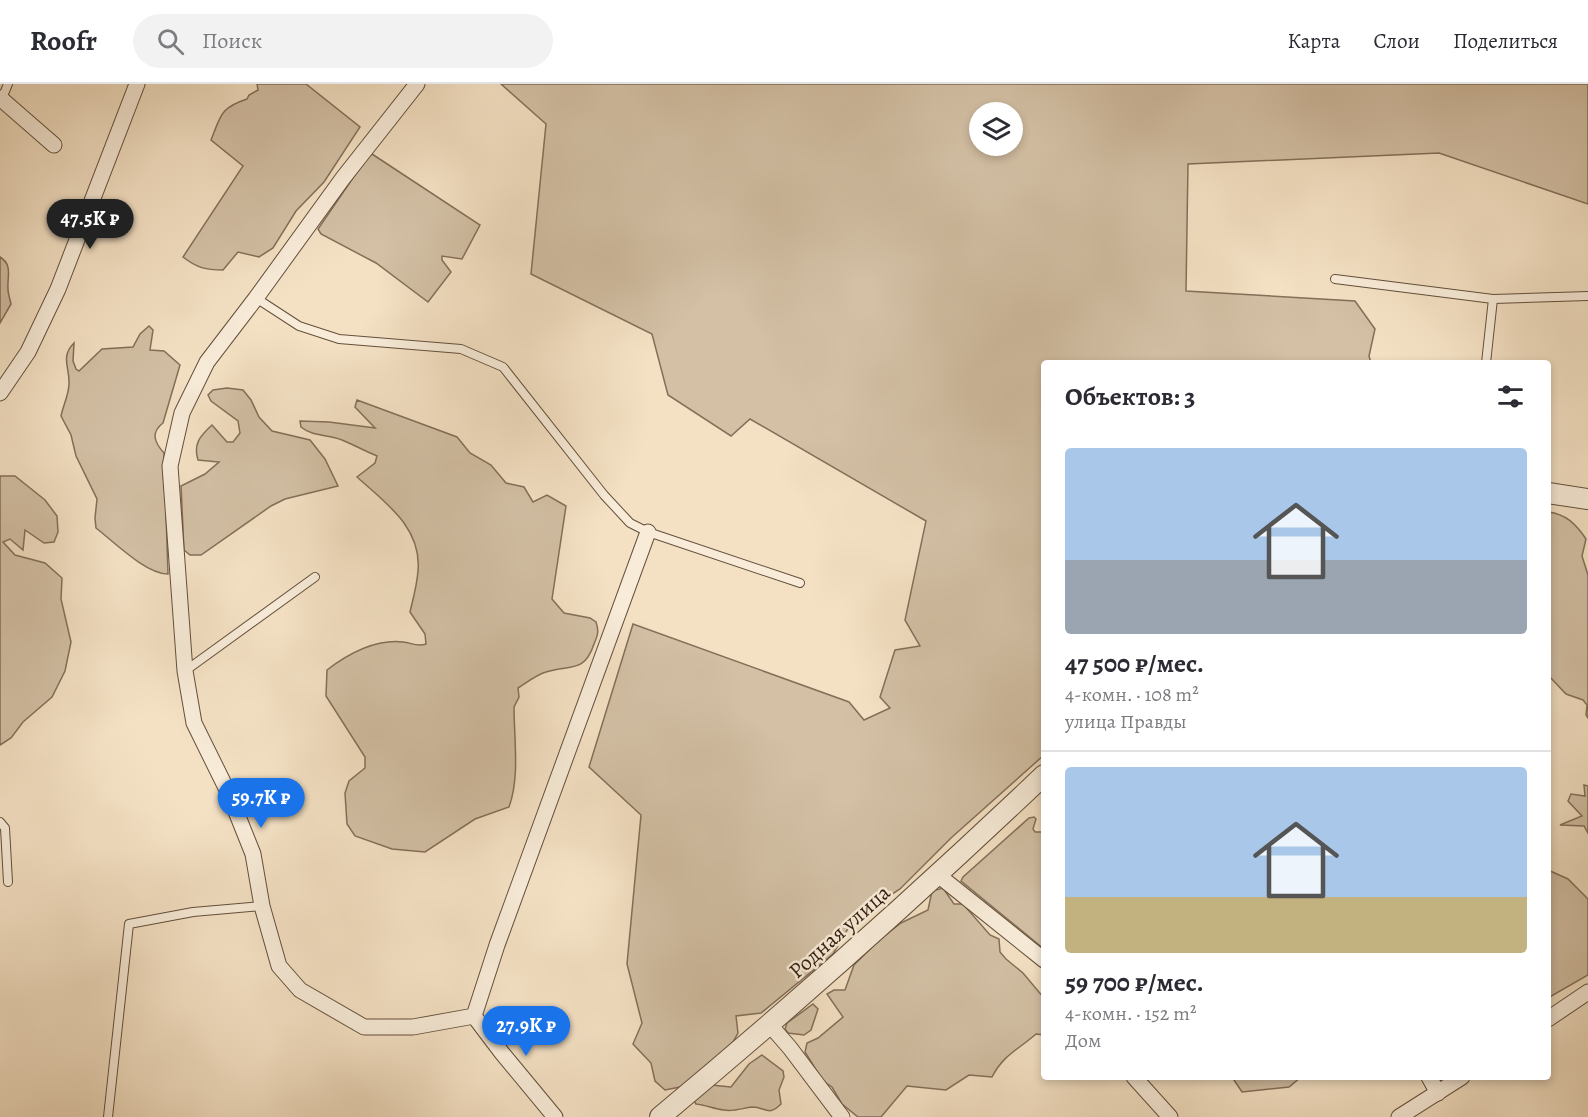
<!DOCTYPE html>
<html lang="ru">
<head>
<meta charset="utf-8">
<style>
	body { margin:0; font-family:Alegreya,serif; background:#f2f2f3; color:#2b2b33; height:100vh; display:flex; flex-direction:column; font-size:22px; white-space:nowrap }
	* { box-sizing:border-box; margin:0 }
	p { font-size:20px; color:#7c7c81 }
	.icon { flex:none; width:33px; height:33px; fill:none; stroke:currentColor; stroke-width:2; stroke-linecap:round; stroke-linejoin:round }
	.map { position:relative; flex:1; overflow:hidden }
	.panel { position:absolute; left:1041px; top:276px; width:510px; height:720px; display:flex; flex-direction:column; background:#fff; border-radius:6px; box-shadow:0 3px 9px #0003 }
	.panel>* { flex:none }
	.controls { position:absolute; left:969px; top:18px; display:grid; gap:12px }
	.controls a { display:grid; place-items:center; width:54px; height:54px; border-radius:50%; background:#fff; box-shadow:0 3px 9px #0003; font-size:30px }
	.price { position:absolute; translate:-50% -51px; padding:0 14px; border-radius:21px; background:#1a73e8; color:#fff; font-size:20px; line-height:39px; filter:drop-shadow(0 2px 3px #0008) }
	.price::after { content:''; position:absolute; left:50%; top:36px; width:18px; height:14px; margin-left:-9px; background:inherit; clip-path:polygon(0 0,100% 0,50% 100%) }
	.price.on { background:#222; color:#fff }
	ul { padding:0; list-style:none }
	li { display:grid; align-content:center; gap:12px; height:318px; padding:0 24px }
	li+li { border-top:2px solid #e1e1e2 }
	li span { display:grid; place-items:center; height:186px; border-radius:6px; color:#555 }
	li>.icon { margin-inline-start:auto }
	span .icon { width:108px; height:108px; fill:#fffc; stroke-width:1 }
	li b { font-size:26px }
	h2 { display:flex; justify-content:space-between; align-items:center; height:72px; padding:0 24px; font-size:26px }
	header { display:flex; align-items:center; gap:36px; box-sizing:border-box; height:84px; padding:0 30px; background:#fff; border-bottom:2px solid #e1e1e2 }
	header strong { font-size:28px }
	nav { display:flex; gap:33px; margin-inline-start:auto; font-size:21px }
	.search { width:420px; height:54px; background:#f2f2f3; display:flex; align-items:center; gap:15px; box-sizing:border-box; padding:0 21px; border-radius:33px; color:#7c7c81; font-size:22px }
	.map>svg:first-child { display:block }
	.green { fill:#d3c0a5; stroke:#846f59; stroke-width:1.5; fill-rule:evenodd }
	.lines { fill:none; stroke-linecap:round; stroke-linejoin:round }
	.service-casing { stroke:#644f3b; stroke-width:10 }
	.minor-casing { stroke:#644f3b; stroke-width:17 }
	.tertiary-casing { stroke:#644f3b; stroke-width:22 }
	.service { stroke:#f8ecd9; stroke-width:8 }
	.minor { stroke:#f8ecd9; stroke-width:15 }
	.tertiary { stroke:#f8ecd9; stroke-width:20 }
	.labels { text-anchor:middle; stroke-width:5; stroke-linejoin:round; paint-order:stroke }
	.street-label { font-size:22px; fill:#341e0d; stroke:#f8ecd9 }
</style>
</head>
<body>
<header>
<strong>Roofr</strong>
<div class="search"><svg class="icon" aria-label="search" viewBox="0 0 24 24"><circle cx="10" cy="10" r="6"/><path d="M15 15l6 6"/></svg>Поиск</div>
<nav><a>Карта</a><a>Слои</a><a>Поделиться</a></nav>
</header>
<div class="map">
<svg width="1588" height="1033" viewBox="0 0 1588 1033">
	<rect width="100%" height="100%" fill="#f4e1c4"/>
	<filter id="stains"><feTurbulence type="fractalNoise" baseFrequency=".00333" numOctaves="4"/><feColorMatrix values="0 0 0 0 .2 0 0 0 0 .09 0 0 0 0 .02 0 0 0 .5 -.17"/></filter>
	<radialGradient id="worn" r=".72"><stop offset=".6" stop-color="#630" stop-opacity="0"/><stop offset="1" stop-color="#630" stop-opacity=".3"/></radialGradient>
	<!-- green -->
	<g class="green">
		<path d="M257,0h49l54,43 -36,55 -28,29 -23,37 -14,9 -21,-5 -15,18c-17,0 -26,-2 -40,-13l60,-91 -32,-26c10,-25 9,-32 36,-41l2,-4 9,-5z"/>
		<path d="M501,0h1087v120l-149,-51 -251,11 -2,127 169,10 20,28 -6,27 2,7h-327v392l-93,83 -51,51 -47,31 -20,34 -72,59 -25,3 2,17 -5,9 -48,44 -20,4 -10,-9 -4,-18 -18,-19 9,-21 -15,-59 14,-149 -52,-48 44,-143 216,78 15,18 26,-12 -10,-11 15,-47 25,-4 -15,-26 21,-99 -176,-102 -19,17 -63,-41 -16,-61 -121,-60 15,-150zM980,28h32v34h-32z"/>
		<path d="M372,70l108,71 -18,34 -20,-3v4l9,12 -23,30 -52,-39 -55,-29 -3,-5 50,-73z"/>
		<path d="M0,173c13,8 7,19 8,32 0,5 2,10 3,15l-11,19z"/>
		<path d="M149,242l4,4 -3,20 14,1 16,14 -17,58c-13,10 -8,20 1,30l4,121c-22,0 -54,-32 -72,-46l-1,-10 2,-19 -21,-43 -5,-21 -10,-19c2,-10 8,-22 8,-32 1,-16 -9,-27 5,-41l-1,18 3,8 3,2 23,-22 31,-2 7,-13z"/>
		<path d="M227,304l16,2 8,10 8,17 13,14 38,9 15,19 13,27 -53,13 -14,7 -70,49h-11l-6,-5 -3,-64 24,-12 14,-12 -21,-2c-5,-16 2,-24 14,-35l15,17h6l7,-9 -2,-12 -27,-20 -3,-6 5,-5z"/>
		<path d="M357,316l100,37 13,16 21,12 15,18 18,4 9,15 14,-7 19,11 -14,93 12,14 26,5 6,4c3,9 2,13 -2,22 -10,30 -24,20 -48,28 -10,3 -20,11 -28,16l1,9 -5,10c0,32 6,70 -5,100l-34,12 -50,33 -33,-3 -37,-13 -8,-12 -2,-31 4,-12 16,-13v-11l-39,-61 1,-26c21,-16 48,-31 76,-28 9,1 14,5 23,2l-1,-10 -15,-22c3,-13 7,-27 8,-41 4,-43 -32,-68 -61,-94l18,-14 2,-7c-12,-5 -23,-11 -35,-16 -14,-6 -29,-3 -41,-13l-1,-6 29,1 46,6 -20,-21z"/>
		<path d="M0,392h15l30,24 12,16 1,16 -4,10 -10,1 -19,-13 -2,20 -13,-11 -7,3 12,13 30,8 17,15 -1,21 10,43 -6,29 -13,26 -29,25 -12,16 -11,7z"/>
		<path d="M1548,428c18,2 28,12 38,27l-4,17 6,19v143l-2,-3 1,-10 -4,-5 -17,-6 -18,-19z"/>
		<path d="M1584,701l4,1v47l-4,-7 -24,-1 22,-9 -14,-15 3,-7 14,2z"/>
		<path d="M1034,733l2,2 -3,10 2,3h9v117l-83,-68 2,-4 66,-59z"/>
		<path d="M1548,786l20,9 20,20v76l-40,23z"/>
		<path d="M943,804l11,16h9l27,31 9,4 1,13 6,7 17,14 21,25v37l-8,-1c-18,16 -32,20 -44,43l-23,-2 -23,15 -39,-4 -26,31h-23l-16,-13 -10,-17 -9,-6 -18,-29 2,-9 11,-5 25,-21 -16,-23 7,-4h11l9,-25 25,-25 22,-17 27,-13 4,-19z"/>
		<path d="M813,920l5,5 -7,21 -7,5 -16,-2 -3,-4 2,-6z"/>
		<path d="M762,971l21,16 1,6 -5,13 2,14c-13,13 -15,3 -29,3 -9,1 -19,5 -28,3 -10,-1 -18,-5 -28,-6l-2,-3 17,-16 20,2 18,-23z"/>
		<path d="M1232,993h69l-12,10 -47,5z"/>
	</g>
	<g class="lines">
		<defs>
			<g id="service">
				<path d="M1,17l7,-17"/>
				<path d="M1335,195l158,20 95,-3"/>
				<path d="M256,214l43,28 40,13 122,10 42,18 101,128 26,28 18,9 152,51"/>
				<path d="M1486,279l7,-64"/>
				<path d="M185,587l130,-94"/>
				<path d="M0,738l5,6 3,54"/>
				<path d="M108,1033l21,-193 64,-12 69,-6"/>
			</g>
			<g id="minor">
				<path d="M417,0l-74,94 -87,120 -49,64 -25,51 -12,53 15,205 9,52 35,71 24,60 9,52 17,60 21,24 64,37h49l61,-11 23,-71 151,-413"/>
				<path d="M0,14l54,47"/>
				<path d="M0,309l28,-41 30,-63 79,-205"/>
				<path d="M938,791l106,85"/>
				<path d="M474,932l28,37 53,64"/>
				<path d="M1548,935l40,-27"/>
				<path d="M770,941l20,23 52,69"/>
				<path d="M1134,993l36,40"/>
				<path d="M1429,993l9,16"/>
				<path d="M1399,1033l63,-40"/>
			</g>
			<g id="tertiary">
				<path d="M1548,409l40,6"/>
				<path d="M660,1033c132,-110 260,-224 384,-342"/>
			</g>
		</defs>
		<!-- service casing -->
		<use href="#service" class="service-casing"/>
		<!-- minor casing -->
		<use href="#minor" class="minor-casing"/>
		<!-- tertiary casing -->
		<use href="#tertiary" class="tertiary-casing"/>
		<!-- service -->
		<use href="#service" class="service"/>
		<!-- minor -->
		<use href="#minor" class="minor"/>
		<!-- tertiary -->
		<use href="#tertiary" class="tertiary"/>
	</g>
	<g class="labels">
		<!-- street labels -->
		<g class="street-label">
			<text transform="translate(839 847) rotate(-42)" y="8">Родная улица</text>
		</g>
	</g>
	<rect width="100%" height="100%" filter="url(#stains)"/>
	<rect width="100%" height="100%" fill="url(#worn)"/>
</svg>
<div class="controls">
<a><svg class="icon" aria-label="layers" viewBox="0 0 24 24"><path d="M12 4l9 5-9 5-9-5zM3 14l9 5 9-5"/></svg></a>
</div>
<b class="price on" style="left:90px;top:166px">47.5K ₽</b>
<b class="price" style="left:261px;top:745px">59.7K ₽</b>
<b class="price" style="left:526px;top:973px">27.9K ₽</b>
<section class="panel">
<h2>Объектов: 3<svg class="icon" aria-label="filters" viewBox="0 0 24 24"><path d="M4 7h16M4 17h16"/><circle cx="9" cy="7" r="2"/><circle cx="15" cy="17" r="2"/></svg></h2>
<ul>
<li><span style="background:linear-gradient(#a9c7e8 60%,#9aa5b1 0)"><svg class="icon" aria-label="home" viewBox="0 0 24 24"><path d="M3 11l9-7 9 7M6 9v11h12V9"/></svg></span><div><b>47 500 ₽/мес.</b><p>4-комн. · 108 m²</p><p>улица Правды</p></div></li>
<li><span style="background:linear-gradient(#a9c7e8 70%,#c2b280 0)"><svg class="icon" aria-label="home" viewBox="0 0 24 24"><path d="M3 11l9-7 9 7M6 9v11h12V9"/></svg></span><div><b>59 700 ₽/мес.</b><p>4-комн. · 152 m²</p><p>Дом</p></div></li>
</ul>
</section>
</div>
</body>
</html>
